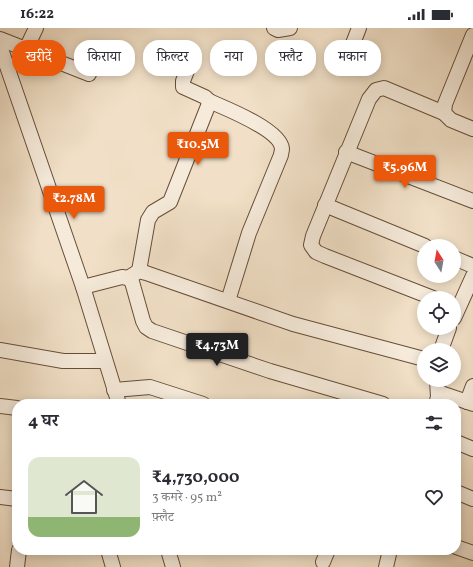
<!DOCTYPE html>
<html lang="hi">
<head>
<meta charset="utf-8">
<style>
	body { margin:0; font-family:Vollkorn,"Noto Serif Devanagari",serif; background:#f7f7f7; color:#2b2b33; height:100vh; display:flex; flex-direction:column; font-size:15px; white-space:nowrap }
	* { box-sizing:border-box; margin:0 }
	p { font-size:13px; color:#7c7c81 }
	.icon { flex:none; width:22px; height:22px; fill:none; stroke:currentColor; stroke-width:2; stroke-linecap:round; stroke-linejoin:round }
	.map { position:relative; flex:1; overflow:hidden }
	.details { position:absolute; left:12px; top:371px; width:449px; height:156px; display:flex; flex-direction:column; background:#fff; border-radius:16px; box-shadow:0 2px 10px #0003 }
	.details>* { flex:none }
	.top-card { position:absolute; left:12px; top:12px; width:449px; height:36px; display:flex; gap:8px }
	.needle { width:26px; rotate:349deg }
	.buttons { position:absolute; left:417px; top:211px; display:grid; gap:8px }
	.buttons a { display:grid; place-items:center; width:44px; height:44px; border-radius:50%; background:#fff; box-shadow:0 2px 10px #0003; font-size:20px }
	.price { position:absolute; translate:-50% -34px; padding:0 9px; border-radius:4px; background:#ea580c; color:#fff; font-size:13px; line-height:26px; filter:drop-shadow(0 1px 2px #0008) }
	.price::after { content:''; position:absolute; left:50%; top:24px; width:12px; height:9px; margin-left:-6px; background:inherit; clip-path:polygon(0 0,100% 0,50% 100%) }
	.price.on { background:#222; color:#fff }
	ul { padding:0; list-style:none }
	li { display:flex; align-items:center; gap:12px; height:100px; padding:0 16px }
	li span { display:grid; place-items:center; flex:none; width:112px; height:80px; border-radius:12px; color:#555 }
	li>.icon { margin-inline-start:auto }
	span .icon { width:48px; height:48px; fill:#fffc; stroke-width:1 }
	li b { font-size:17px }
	h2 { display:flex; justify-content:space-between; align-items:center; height:48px; padding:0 16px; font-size:17px }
	.tag { padding:0 14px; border-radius:16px; background:#fff; box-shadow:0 2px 10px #0003; font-size:14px; line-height:36px }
	.tag.on { background:#ea580c; color:#fff }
	.status { display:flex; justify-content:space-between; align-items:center; height:28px; padding:0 20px; background:#fff; direction:ltr }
	.status svg { height:11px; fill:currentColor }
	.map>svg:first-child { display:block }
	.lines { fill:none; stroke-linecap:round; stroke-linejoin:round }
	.minor-casing { stroke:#674e3a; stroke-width:16 }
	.minor { stroke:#f6ebdb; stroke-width:14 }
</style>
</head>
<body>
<div class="status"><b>16:22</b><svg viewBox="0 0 49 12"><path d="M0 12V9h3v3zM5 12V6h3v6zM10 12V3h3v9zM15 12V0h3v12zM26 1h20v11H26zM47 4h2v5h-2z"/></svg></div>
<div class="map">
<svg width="473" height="539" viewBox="0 0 473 539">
	<rect width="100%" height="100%" fill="#f1e0c7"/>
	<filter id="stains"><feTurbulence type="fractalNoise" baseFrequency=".005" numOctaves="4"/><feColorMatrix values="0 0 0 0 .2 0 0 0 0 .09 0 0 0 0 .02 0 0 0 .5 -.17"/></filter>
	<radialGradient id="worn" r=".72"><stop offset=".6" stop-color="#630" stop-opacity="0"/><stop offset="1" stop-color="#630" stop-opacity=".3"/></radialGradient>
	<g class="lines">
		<defs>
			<g id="minor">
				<path d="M274,0l4,2 12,-2"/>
				<path d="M473,7l-28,69 -1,9 7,7 22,9"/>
				<path d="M0,11l89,35"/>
				<path d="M0,18l83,241 36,117"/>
				<path d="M26,21l10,-21"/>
				<path d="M345,36l14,-36"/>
				<path d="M209,73c16,7 72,29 73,48 0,2 -1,4 -1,6l-32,78 -21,68"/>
				<path d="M346,124l127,49"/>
				<path d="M325,177l100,41"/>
				<path d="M454,230l19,8"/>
				<path d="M139,243l9,-51 5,-8 17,-10 38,-96 1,-5 -4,-4 -22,-10v-6l9,-23"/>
				<path d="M128,250l11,-7 7,2 147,51 131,35"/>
				<path d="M83,259l39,-10 6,1 4,4 11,39 3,6 6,4 118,40 113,33"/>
				<path d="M433,270l-108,-42 -9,-4 -5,-7 2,-9 56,-137 7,-9 8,-2 60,25"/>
				<path d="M454,290l19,-42"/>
				<path d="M0,322l63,11h42"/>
				<path d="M441,322l8,-22"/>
				<path d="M114,362l36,-3 53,17"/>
				<path d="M438,364l35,12"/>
				<path d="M467,374l6,-16"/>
				<path d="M436,376l2,-7 -1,-17"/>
				<path d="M0,378l17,2"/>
				<path d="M456,414l17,7"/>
				<path d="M456,464l17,7"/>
				<path d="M0,469l17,2"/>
				<path d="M456,519l17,6"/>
				<path d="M108,522l5,17"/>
				<path d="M168,522l5,17"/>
				<path d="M323,534l5,-12"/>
				<path d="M17,539l2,-17"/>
				<path d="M386,539l4,-17"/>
			</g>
		</defs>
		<!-- minor casing -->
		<use href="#minor" class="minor-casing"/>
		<!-- minor -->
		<use href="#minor" class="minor"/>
	</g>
	<rect width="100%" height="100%" filter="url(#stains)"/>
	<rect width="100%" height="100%" fill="url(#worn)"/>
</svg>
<div class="buttons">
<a><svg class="needle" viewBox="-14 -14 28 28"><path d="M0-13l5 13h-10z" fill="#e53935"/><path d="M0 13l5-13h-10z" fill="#7c7c81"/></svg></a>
<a><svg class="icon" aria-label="locate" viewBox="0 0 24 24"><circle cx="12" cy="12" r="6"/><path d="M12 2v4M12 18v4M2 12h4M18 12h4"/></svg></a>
<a><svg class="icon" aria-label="layers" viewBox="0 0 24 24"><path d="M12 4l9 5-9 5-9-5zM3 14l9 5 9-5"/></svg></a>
</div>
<b class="price" style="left:198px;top:138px">₹10.5M</b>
<b class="price" style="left:405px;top:161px">₹5.96M</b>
<b class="price" style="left:74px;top:192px">₹2.78M</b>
<b class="price on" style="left:217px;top:339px">₹4.73M</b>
<div class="top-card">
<a class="tag on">खरीदें</a>
<a class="tag">किराया</a>
<a class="tag">फ़िल्टर</a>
<a class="tag">नया</a>
<a class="tag">फ़्लैट</a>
<a class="tag">मकान</a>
</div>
<section class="details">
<h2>4 घर<svg class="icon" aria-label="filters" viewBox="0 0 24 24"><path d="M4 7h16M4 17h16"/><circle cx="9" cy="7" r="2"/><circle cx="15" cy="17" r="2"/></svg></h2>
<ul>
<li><span style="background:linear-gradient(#dfe7d0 75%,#8fb573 0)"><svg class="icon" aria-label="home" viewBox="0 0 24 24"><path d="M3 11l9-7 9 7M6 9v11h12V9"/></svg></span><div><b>₹4,730,000</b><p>3 कमरे · 95 m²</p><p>फ़्लैट</p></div><svg class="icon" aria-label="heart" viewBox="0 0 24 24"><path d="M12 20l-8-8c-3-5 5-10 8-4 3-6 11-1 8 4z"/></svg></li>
</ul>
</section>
</div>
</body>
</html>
